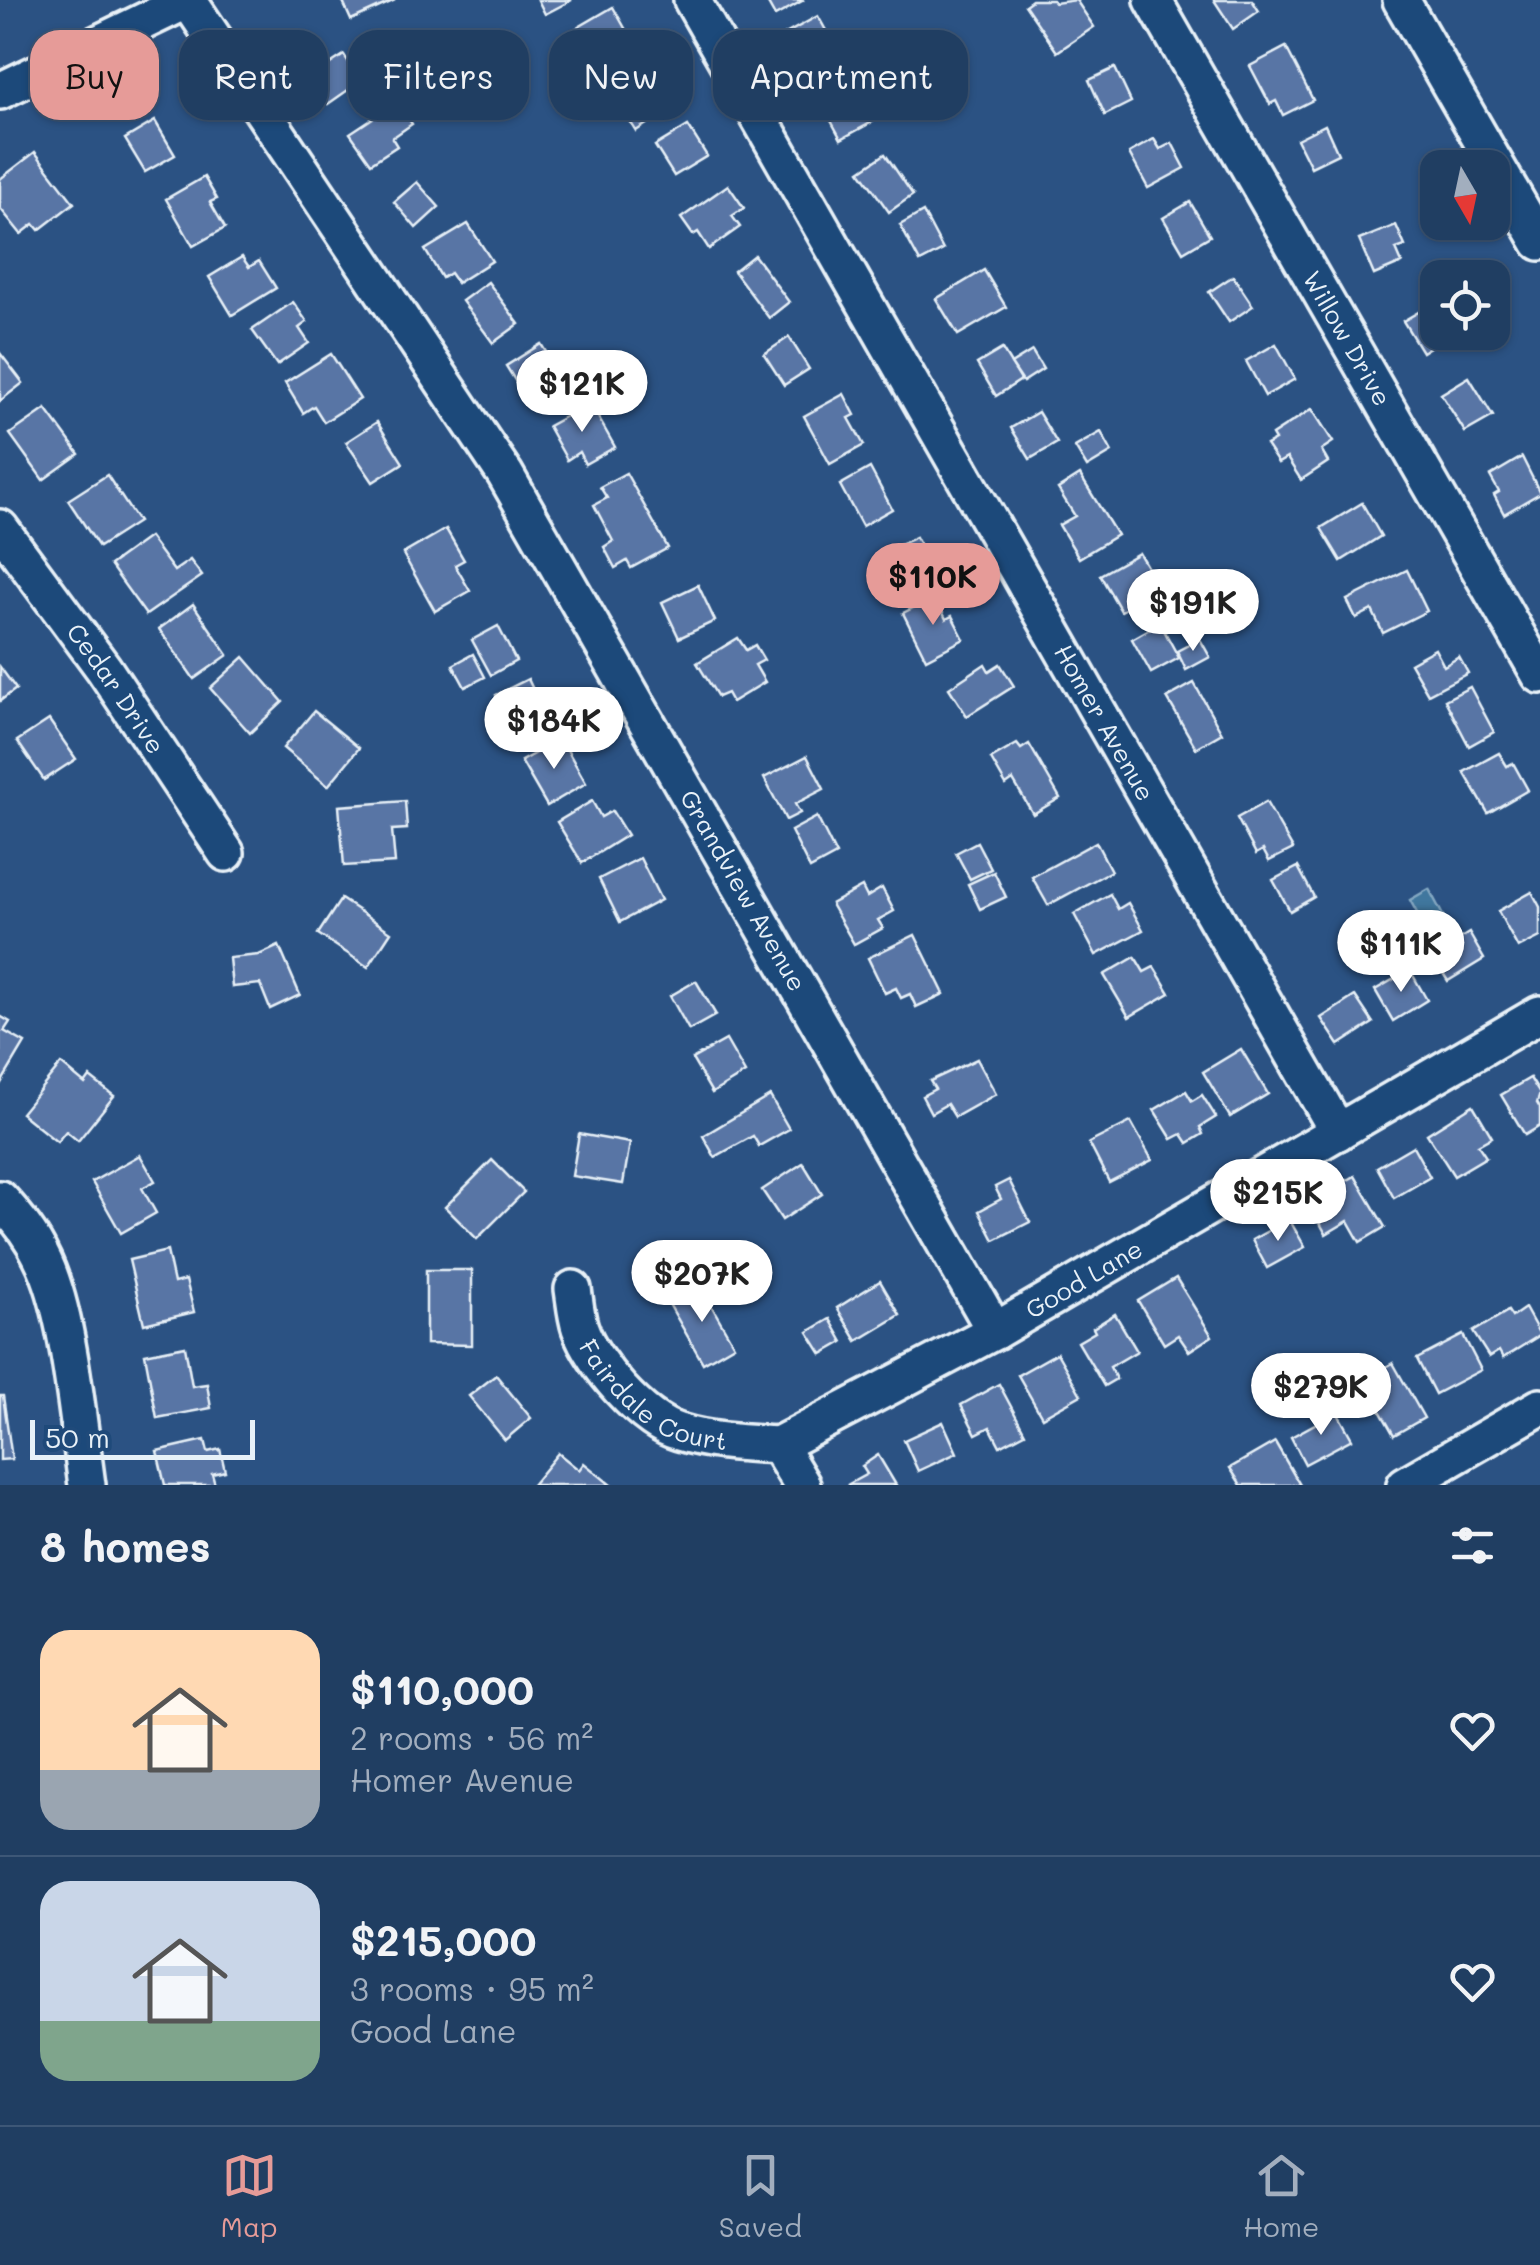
<!DOCTYPE html>
<html lang="en">
<head>
<meta charset="utf-8">
<style>
	body { margin:0; font-family:Mali,sans-serif; background:#284568; color:#f1f3f6; height:100vh; display:flex; flex-direction:column; font-size:38px; white-space:nowrap }
	* { box-sizing:border-box; margin:0 }
	p { font-size:32px; color:#a2aebe }
	.icon { flex:none; width:55px; height:55px; fill:none; stroke:currentColor; stroke-width:2; stroke-linecap:round; stroke-linejoin:round }
	.map { position:relative; height:1485px; overflow:hidden }
	.sheet { display:flex; flex-direction:column; background:#203e62; flex:1 }
	.sheet>* { flex:none }
	.hud { position:absolute; left:30px; top:30px; width:1000px; height:90px; display:flex; gap:20px }
	.needle { width:65px; rotate:171deg }
	.controls { position:absolute; left:1420px; top:150px; display:grid; gap:20px }
	.controls a { display:grid; place-items:center; width:90px; height:90px; border-radius:20px; background:#203e62; box-shadow:0 2px 8px #0004,0 0 0 2px #3d5777; font-size:50px }
	.scale { position:absolute; left:30px; bottom:25px; width:225px; box-sizing:border-box; padding-left:10px; border:5px solid #e8f1f8; border-top:0; font-size:28px; line-height:35px; white-space:nowrap; color:#e8f1f8; -webkit-text-stroke:8px #1f4a7a; paint-order:stroke }
	.price { position:absolute; translate:-50% -85px; padding:0 22px; border-radius:35px; background:#fff; color:#222; font-size:32px; line-height:65px; filter:drop-shadow(0 2px 5px #0008) }
	.price::after { content:''; position:absolute; left:50%; top:60px; width:30px; height:22px; margin-left:-15px; background:inherit; clip-path:polygon(0 0,100% 0,50% 100%) }
	.price.active { background:#e69b98; color:#111 }
	ul { padding:0; list-style:none }
	li { display:flex; align-items:center; gap:30px; height:250px; padding:0 40px }
	li+li { border-top:2px solid #3d5777 }
	li span { display:grid; place-items:center; flex:none; width:280px; height:200px; border-radius:30px; color:#555 }
	li>.icon { margin-inline-start:auto }
	span .icon { width:120px; height:120px; fill:#fffc; stroke-width:1 }
	li b { font-size:42px }
	h2 { display:flex; justify-content:space-between; align-items:center; height:120px; padding:0 40px; font-size:42px }
	.tag { padding:0 35px; border-radius:30px; background:#203e62; box-shadow:0 2px 8px #0004,0 0 0 2px #3d5777; font-size:35px; line-height:90px }
	.tag.active { background:#e69b98; color:#111 }
	.menu { display:flex; justify-content:space-around; align-items:center; height:140px; border-top:2px solid #3d5777; background:#203e62; font-size:28px; color:#a2aebe }
	.menu a { display:grid; justify-items:center; gap:5px }
	.menu .active { color:#e69b98 }
	.map>svg:first-child { display:block }
	.water { fill:#41779e; stroke:#84a8c2; stroke-width:2.5 }
	.building { fill:#5974a5; stroke:#e8f1f8; stroke-width:2.5 }
	.lines { fill:none; stroke-linecap:round; stroke-linejoin:round }
	.minor-casing { stroke:#e8f1f8; stroke-width:42 }
	.minor { stroke:#1f4a7a; stroke-width:35 }
	.labels { text-anchor:middle; stroke-width:8; stroke-linejoin:round; paint-order:stroke }
	.street-label { font-size:25px; fill:#e8f1f8; stroke:#1f4a7a }
</style>
</head>
<body>
<div class="map">
<svg width="1540" height="1485" viewBox="0 0 1540 1485">
	<rect width="100%" height="100%" fill="#2b5283"/>
	<filter id="ink" filterUnits="userSpaceOnUse"><feTurbulence type="fractalNoise" baseFrequency=".01" numOctaves="2"/><feDisplacementMap in="SourceGraphic" scale="20" xChannelSelector="R" yChannelSelector="G"/><feConvolveMatrix kernelMatrix="1 2 1 2 8 2 1 2 1" color-interpolation-filters="sRGB"/></filter>
	<g filter="url(#ink)">
		<!-- water -->
		<path class="water" d="M1429,889l18,34 -19,10 -18,-33z"/>
		<!-- building -->
		<g class="building">
			<path d="M342,0h53l-44,20z"/>
			<path d="M538,0h34l-27,14z"/>
			<path d="M766,0h38l-29,16z"/>
			<path d="M1032,0h21l2,3 21,-3 18,27 -37,25 -32,-47z"/>
			<path d="M1214,0h38l7,11 -26,18z"/>
			<path d="M613,7l21,37 -31,18 -12,-20 -17,9 -9,-16z"/>
			<path d="M818,16l26,47 -38,21 -26,-47z"/>
			<path d="M1286,47l27,53 -30,15 -7,-14 -6,3 -20,-38z"/>
			<path d="M344,55l17,26 -33,23 -18,-27z"/>
			<path d="M650,62l27,42 -41,27 -27,-43z"/>
			<path d="M1115,68l16,34 -26,13 -16,-35z"/>
			<path d="M855,86l19,35 -33,18 -19,-35z"/>
			<path d="M397,102l15,22 -20,14 5,8 -26,17 -21,-30z"/>
			<path d="M155,121l20,34 -30,17 -20,-33z"/>
			<path d="M1325,125l13,29 -27,13 -14,-28z"/>
			<path d="M688,126l19,30 -33,20 -19,-30z"/>
			<path d="M1154,139l6,10 12,-6 13,25 -37,20 -19,-35z"/>
			<path d="M35,152l39,51 -35,27 -5,-6 -13,10 -21,-26v-29z"/>
			<path d="M885,154l28,41 -24,17 -29,-41z"/>
			<path d="M204,177l13,22 -7,3 15,26 -32,18 -27,-47z"/>
			<path d="M417,182l22,25 -23,21 -22,-26z"/>
			<path d="M728,185l16,23 -12,8 8,11 -31,22 -11,-17 -5,3 -12,-17z"/>
			<path d="M1190,202l20,34 -27,16 -20,-34z"/>
			<path d="M923,212l20,38 -23,12 -20,-37z"/>
			<path d="M468,224l24,37 -35,22 -7,-10 -8,5 -17,-28z"/>
			<path d="M1396,225l9,21 -9,3 6,14 -28,12 -15,-35z"/>
			<path d="M754,255l35,47 -20,16 -35,-47z"/>
			<path d="M242,257l7,10 10,-6 17,27 -44,27 -23,-38z"/>
			<path d="M984,270l22,37 -48,28 -22,-36z"/>
			<path d="M1233,276l20,30 -24,16 -20,-30z"/>
			<path d="M488,282l31,42 -26,19 -31,-42z"/>
			<path d="M293,302l14,20 -8,6 10,15 -32,22 -25,-35z"/>
			<path d="M1429,306l2,4 7,-3v25h7l2,4 -25,16 -19,-31z"/>
			<path d="M789,337l20,32 -25,16 -20,-31z"/>
			<path d="M541,344l23,37 -35,22 -23,-37z"/>
			<path d="M1276,344l19,35 -30,17 -19,-35z"/>
			<path d="M1002,349l19,31 -25,16 -19,-32z"/>
			<path d="M1032,351l11,18 -20,13 -12,-18z"/>
			<path d="M0,353l23,30 -23,18z"/>
			<path d="M331,354l29,45 -36,23 -10,-16 -11,7 -18,-30z"/>
			<path d="M1469,377l24,39 -28,16 -24,-38z"/>
			<path d="M844,394l11,21 -6,3 15,27 -34,19 -26,-48z"/>
			<path d="M590,403l25,44 -30,17 -6,-12 -12,8 -19,-34z"/>
			<path d="M46,409l33,45 -36,26 -33,-46z"/>
			<path d="M1312,409l21,33 -12,8 7,12 -27,18 -14,-22 -9,5 -12,-18 9,-5 -3,-5z"/>
			<path d="M1038,412l19,31 -27,16 -19,-31z"/>
			<path d="M377,422l26,41 -30,19 -27,-40z"/>
			<path d="M1101,432l11,20 -25,15 -12,-20z"/>
			<path d="M1522,457l18,36 -36,21 -10,-19 5,-3 -9,-16z"/>
			<path d="M870,468l22,41 -30,17 -22,-41z"/>
			<path d="M626,473l42,75 -37,20 -4,-7 -12,7 -11,-21 9,-6 -19,-36 13,-7 -7,-11z"/>
			<path d="M107,475l31,47 -39,25 -31,-47z"/>
			<path d="M1080,475l37,60 -38,23 -20,-33 16,-9 -17,-27z"/>
			<path d="M1362,503l19,33 -40,25 -20,-33z"/>
			<path d="M446,529l18,31 -9,5 15,26 -35,20 -32,-57z"/>
			<path d="M149,537l25,34 16,-11 12,16 -56,39 -36,-50z"/>
			<path d="M916,537l13,25 -4,2 6,13 -36,18 -18,-39z"/>
			<path d="M1139,553l21,36 -39,22 -21,-36z"/>
			<path d="M1407,570l20,41 -44,22 -11,-23 -16,8 -9,-18z"/>
			<path d="M698,585l17,36 -36,17 -17,-36z"/>
			<path d="M935,597l11,22 6,-3 12,23 -38,20 -23,-46z"/>
			<path d="M193,604l35,51 -34,24 -35,-50z"/>
			<path d="M1160,623l19,35 -28,15 -19,-34z"/>
			<path d="M498,626l18,35 -25,14 -19,-35z"/>
			<path d="M738,638l8,12 9,-5 9,15 -9,5 10,17 -33,20 -5,-9 -9,4 -21,-34z"/>
			<path d="M1200,639l10,18 -24,13 -9,-19z"/>
			<path d="M1435,649l9,17 15,-9 9,16 -40,21 -18,-31z"/>
			<path d="M473,654l12,23 -20,10 -12,-22z"/>
			<path d="M244,657l39,45 -33,31 -40,-45z"/>
			<path d="M985,664l4,7 11,-7 14,22 -47,30 -18,-28z"/>
			<path d="M0,667l16,22 -16,12z"/>
			<path d="M528,679l21,44 -33,16 -20,-44z"/>
			<path d="M1194,683l28,50 -26,15 -29,-50z"/>
			<path d="M1470,687l24,45 -25,14 -24,-46z"/>
			<path d="M314,711l45,37 -31,38 -45,-38z"/>
			<path d="M49,720l27,39 -32,21 -27,-39z"/>
			<path d="M561,739l25,44 -39,23 -26,-45z"/>
			<path d="M1017,744l4,5 8,-5 31,54 -27,16 -20,-34 -7,5 -15,-26z"/>
			<path d="M1499,753l8,13 6,-3 15,27 -40,23 -24,-41z"/>
			<path d="M807,756l17,33 -29,15 5,9 -14,7 -22,-42z"/>
			<path d="M405,801l2,28 -15,1 3,33 -51,3 -5,-60z"/>
			<path d="M592,801l9,16 11,-6 15,24 -45,28 -25,-41z"/>
			<path d="M1266,802l27,47 -24,12 -6,-11 -7,4 -19,-36z"/>
			<path d="M817,817l19,38 -26,14 -19,-38z"/>
			<path d="M977,842l14,27 -21,10 -14,-26z"/>
			<path d="M1096,842l15,29 -63,34 -16,-28z"/>
			<path d="M640,858l21,42 -41,22 -21,-43z"/>
			<path d="M1298,867l16,30 -24,14 -17,-31z"/>
			<path d="M994,872l12,25 -26,12 -12,-25z"/>
			<path d="M862,887l5,10 15,-9 12,23 -16,9 5,8 -29,16 -23,-40z"/>
			<path d="M1532,892l8,15v30l-22,11 -20,-37z"/>
			<path d="M1110,894l8,15 10,-6 15,27 -47,25 -22,-41z"/>
			<path d="M341,899l50,33 -23,35 -50,-33z"/>
			<path d="M1469,933l15,26 -36,22 -16,-25z"/>
			<path d="M915,935l29,59 -28,13 -6,-13 -9,4 -5,-10 -11,5 -17,-35z"/>
			<path d="M279,946l21,49 -30,14 -10,-25 -28,3 -3,-29 30,-3z"/>
			<path d="M1135,957l9,15 10,-5 16,26 -41,24 -25,-42z"/>
			<path d="M1410,970l17,30 -34,21 -18,-31z"/>
			<path d="M696,981l20,34 -27,15 -19,-34z"/>
			<path d="M1355,996l18,27 -34,22 -18,-27z"/>
			<path d="M0,1016l10,6 -6,9 21,12 -25,42z"/>
			<path d="M726,1040l19,33 -33,20 -20,-34z"/>
			<path d="M1241,1049l27,45 -38,23 -27,-45z"/>
			<path d="M977,1059l19,35 -41,23 -8,-13 -16,9 -9,-17 13,-7 -5,-8z"/>
			<path d="M61,1064l24,20 5,-7 24,19 -36,45 -12,-10 -9,11 -36,-29z"/>
			<path d="M1530,1078l10,16 -3,9 3,5v18l-15,9 -24,-40z"/>
			<path d="M1186,1091l6,10 10,-6 14,22 -16,10 3,7 -15,9 -6,-9 -10,5 -18,-29z"/>
			<path d="M770,1096l19,33 -30,17 -6,-10 -38,21 -12,-21z"/>
			<path d="M1473,1105l19,32 -14,8 8,12 -32,19 -27,-42z"/>
			<path d="M1131,1122l21,38 -43,22 -20,-39z"/>
			<path d="M579,1134l51,9 -7,41 -51,-8z"/>
			<path d="M1413,1146l17,31 -36,21 -17,-31z"/>
			<path d="M140,1155l15,26 -13,7 14,25 -35,20 -29,-51z"/>
			<path d="M492,1160l32,32 -47,47 -32,-32z"/>
			<path d="M803,1163l19,31 -40,26 -20,-30z"/>
			<path d="M1355,1176l30,51 -25,15 -12,-21 -22,13 -14,-25 17,-10 -4,-6z"/>
			<path d="M1009,1180l21,42 -36,18 -15,-29 22,-12 -6,-12z"/>
			<path d="M1289,1219l16,28 -38,21 -15,-28z"/>
			<path d="M167,1251l7,32 12,-3 8,32 -50,12 -15,-64z"/>
			<path d="M426,1270h46v75l-46,-1z"/>
			<path d="M1176,1278l36,58 -23,15 -11,-16 -14,9 -26,-43z"/>
			<path d="M880,1281l20,34 -43,26 -20,-33z"/>
			<path d="M700,1286l34,59 -31,18 -34,-59z"/>
			<path d="M1525,1308l15,27 -37,23 -4,-7 -10,6 -16,-25 35,-21 4,6z"/>
			<path d="M1115,1314l22,37 -27,16 6,12 -12,7 -26,-44 17,-10 -2,-4z"/>
			<path d="M830,1319l13,23 -21,12 -14,-22z"/>
			<path d="M1463,1335l18,35 -46,24 -18,-35z"/>
			<path d="M185,1346l7,40 15,-2 4,24 -54,10 -12,-64z"/>
			<path d="M1057,1353l24,42 -39,22 -24,-42z"/>
			<path d="M1393,1363l31,55 -30,17 -28,-49 16,-9 -3,-6z"/>
			<path d="M496,1375l35,43 -26,22 -36,-44z"/>
			<path d="M999,1384l26,49 -25,13 -10,-19 -14,7 -15,-29z"/>
			<path d="M0,1396h3l9,63 -12,1z"/>
			<path d="M1337,1412l15,27 -47,25 -14,-27z"/>
			<path d="M943,1422l14,31 -39,18 -14,-31z"/>
			<path d="M205,1440l3,12 12,-3 5,22 -13,3 3,11h-50l-8,-34z"/>
			<path d="M1275,1442l25,43h-59l-11,-17z"/>
			<path d="M558,1453l21,17 5,-7 27,22h-79z"/>
			<path d="M878,1455l18,30h-49l20,-11 -5,-8z"/>
		</g>
		<g class="lines">
			<defs>
				<g id="minor">
					<path id="s1" d="M188,0l317,474 490,857"/>
					<path id="s2" d="M692,0l646,1132"/>
					<path id="s3" d="M1153,0l387,675"/>
					<path d="M1401,0l139,242"/>
					<path d="M0,91l188,-91"/>
					<path id="s4" d="M0,528l104,141 122,184"/>
					<path d="M0,1199c16,17 31,36 41,57 28,53 37,167 46,229"/>
					<path id="s5" d="M573,1289c2,13 3,27 7,39 12,35 63,94 99,104 32,10 66,11 99,13"/>
					<path id="s6" d="M778,1445l217,-114 545,-317"/>
					<path d="M778,1445l24,40"/>
					<path d="M1405,1485l135,-78"/>
				</g>
			</defs>
			<!-- minor casing -->
			<use href="#minor" class="minor-casing"/>
			<!-- minor -->
			<use href="#minor" class="minor"/>
		</g>
	</g>
	<g class="labels">
		<!-- street labels -->
		<g class="street-label">
			<text dy="9" stroke="none"><textPath href="#s3" startOffset="390">Willow Drive</textPath></text>
			<text dy="9" stroke="none"><textPath href="#s4" startOffset="198">Cedar Drive</textPath></text>
			<text dy="9" stroke="none"><textPath href="#s2" startOffset="832">Homer Avenue</textPath></text>
			<text dy="9" stroke="none"><textPath href="#s1" startOffset="1050">Grandview Avenue</textPath></text>
			<text dy="9" stroke="none"><textPath href="#s6" startOffset="348">Good Lane</textPath></text>
			<text dy="9" stroke="none"><textPath href="#s5" startOffset="145">Fairdale Court</textPath></text>
		</g>
	</g>
</svg>
<div class="controls">
<a><svg class="needle" viewBox="-14 -14 28 28"><path d="M0-13l5 13h-10z" fill="#e53935"/><path d="M0 13l5-13h-10z" fill="#a2aebe"/></svg></a>
<a><svg class="icon" aria-label="locate" viewBox="0 0 24 24"><circle cx="12" cy="12" r="6"/><path d="M12 2v4M12 18v4M2 12h4M18 12h4"/></svg></a>
</div>
<div class="scale">50 m</div>
<b class="price" style="left:582px;top:435px">$121K</b>
<b class="price active" style="left:933px;top:628px">$110K</b>
<b class="price" style="left:1193px;top:654px">$191K</b>
<b class="price" style="left:554px;top:772px">$184K</b>
<b class="price" style="left:1401px;top:995px">$111K</b>
<b class="price" style="left:1278px;top:1244px">$215K</b>
<b class="price" style="left:702px;top:1325px">$207K</b>
<b class="price" style="left:1321px;top:1438px">$279K</b>
<div class="hud">
<a class="tag active">Buy</a>
<a class="tag">Rent</a>
<a class="tag">Filters</a>
<a class="tag">New</a>
<a class="tag">Apartment</a>
</div>
</div>
<section class="sheet">
<h2>8 homes<svg class="icon" aria-label="filters" viewBox="0 0 24 24"><path d="M4 7h16M4 17h16"/><circle cx="9" cy="7" r="2"/><circle cx="15" cy="17" r="2"/></svg></h2>
<ul>
<li><span style="background:linear-gradient(#ffd9b3 70%,#9aa5b1 0)"><svg class="icon" aria-label="home" viewBox="0 0 24 24"><path d="M3 11l9-7 9 7M6 9v11h12V9"/></svg></span><div><b>$110,000</b><p>2 rooms · 56 m²</p><p>Homer Avenue</p></div><svg class="icon" aria-label="heart" viewBox="0 0 24 24"><path d="M12 20l-8-8c-3-5 5-10 8-4 3-6 11-1 8 4z"/></svg></li>
<li><span style="background:linear-gradient(#c9d6e8 70%,#7fa58c 0)"><svg class="icon" aria-label="home" viewBox="0 0 24 24"><path d="M3 11l9-7 9 7M6 9v11h12V9"/></svg></span><div><b>$215,000</b><p>3 rooms · 95 m²</p><p>Good Lane</p></div><svg class="icon" aria-label="heart" viewBox="0 0 24 24"><path d="M12 20l-8-8c-3-5 5-10 8-4 3-6 11-1 8 4z"/></svg></li>
</ul>
</section>
<nav class="menu">
<a class="active"><svg class="icon" aria-label="map" viewBox="0 0 24 24"><path d="M3 6l6-2 6 2 6-2v14l-6 2-6-2-6 2zM9 4v14M15 6v14"/></svg>Map</a>
<a><svg class="icon" aria-label="saved" viewBox="0 0 24 24"><path d="M7 4h10v16l-5-4-5 4z"/></svg>Saved</a>
<a><svg class="icon" aria-label="home" viewBox="0 0 24 24"><path d="M3 11l9-7 9 7M6 9v11h12V9"/></svg>Home</a>
</nav>
</body>
</html>
